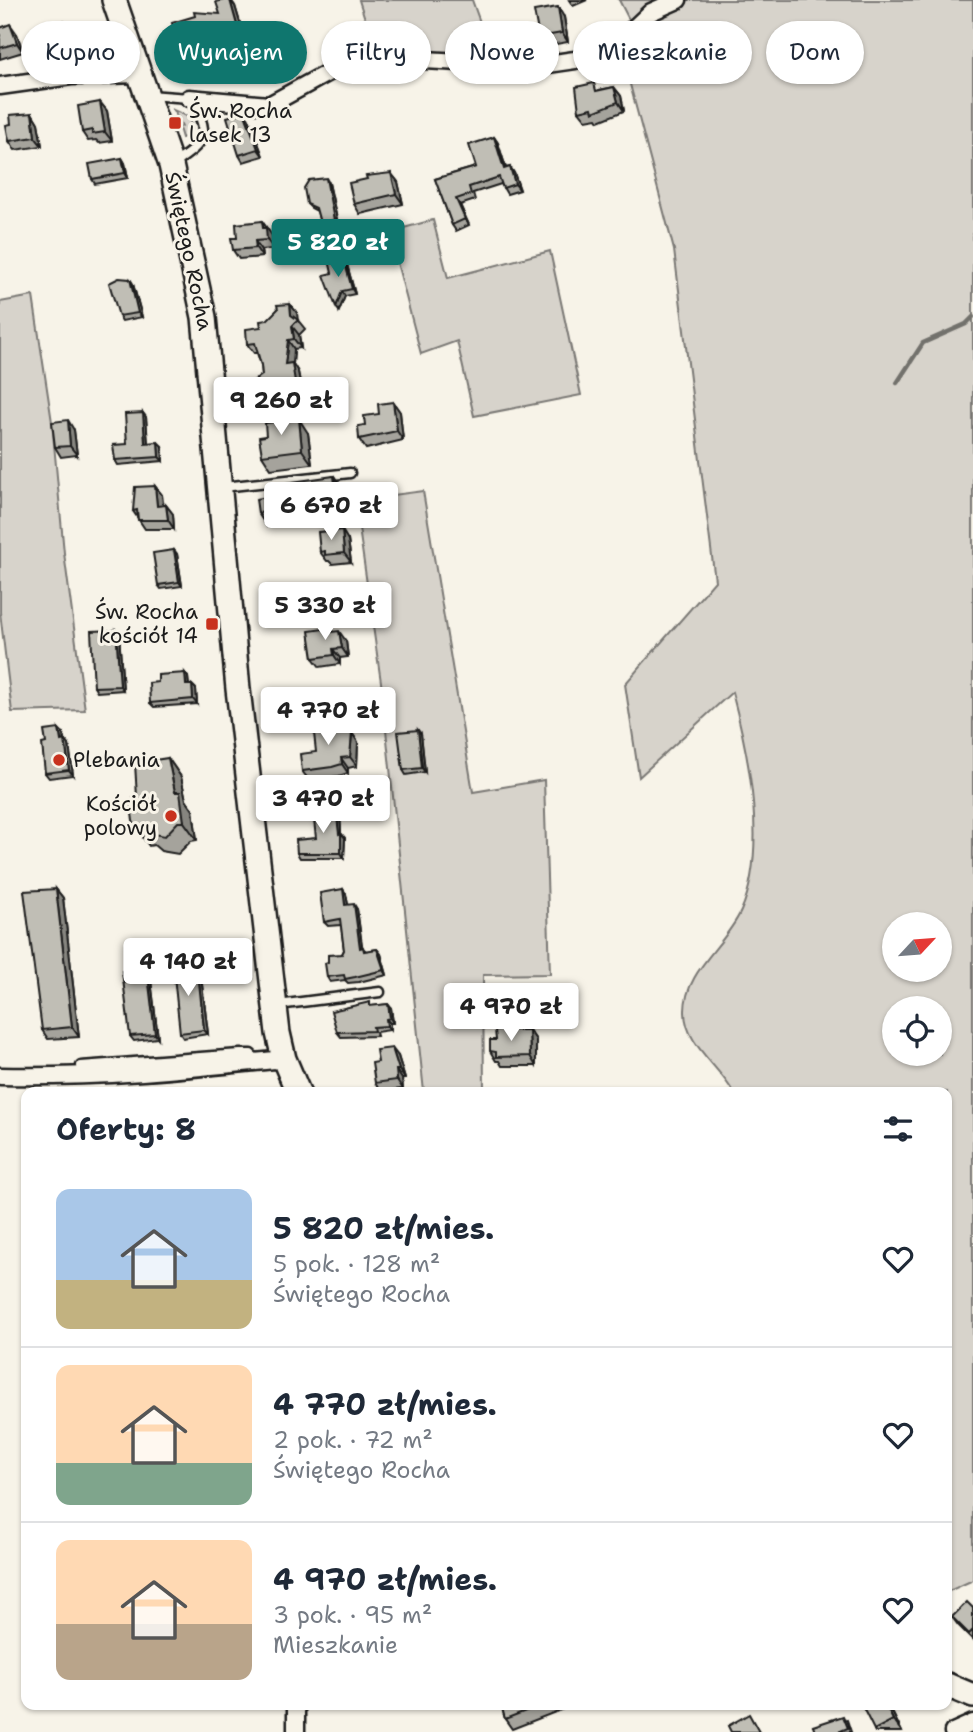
<!DOCTYPE html>
<html lang="pl">
<head>
<meta charset="utf-8">
<style>
	body { margin:0; font-family:"Shantell Sans",sans-serif; background:#f6f6f7; color:#1f2937; height:100vh; display:flex; flex-direction:column; font-size:26px; white-space:nowrap }
	* { box-sizing:border-box; margin:0 }
	p { font-size:23px; color:#747a83 }
	.icon { flex:none; width:38px; height:38px; fill:none; stroke:currentColor; stroke-width:2; stroke-linecap:round; stroke-linejoin:round }
	.map { position:relative; flex:1; overflow:hidden }
	.sheet { position:absolute; left:21px; top:1087px; width:931px; height:623px; display:flex; flex-direction:column; background:#fff; border-radius:14px; box-shadow:0 2px 5px #0004 }
	.sheet>* { flex:none }
	.hud { position:absolute; left:21px; top:21px; width:931px; height:63px; display:flex; gap:14px }
	.needle { width:46px; rotate:64deg }
	.fabs { position:absolute; left:882px; top:912px; display:grid; gap:14px }
	.fabs a { display:grid; place-items:center; width:70px; height:70px; border-radius:50%; background:#fff; box-shadow:0 2px 5px #0004; font-size:35px }
	.price { position:absolute; translate:-50% -60px; padding:0 16px; border-radius:7px; background:#fff; color:#222; font-size:23px; line-height:46px; filter:drop-shadow(0 2px 4px #0008) }
	.price::after { content:''; position:absolute; left:50%; top:42px; width:21px; height:16px; margin-left:-10px; background:inherit; clip-path:polygon(0 0,100% 0,50% 100%) }
	.price.active { background:#0f766e; color:#fff }
	ul { padding:0; list-style:none }
	li { display:flex; align-items:center; gap:21px; height:175px; padding:0 35px }
	li+li { border-top:2px solid #e0e1e3 }
	li span { display:grid; place-items:center; flex:none; width:196px; height:140px; border-radius:14px; color:#555 }
	li>.icon { margin-inline-start:auto }
	span .icon { width:84px; height:84px; fill:#fffc; stroke-width:1 }
	li b { font-size:30px }
	h2 { display:flex; justify-content:space-between; align-items:center; height:84px; padding:0 35px; font-size:30px }
	.pill { padding:0 24px; border-radius:32px; background:#fff; box-shadow:0 2px 5px #0004; font-size:24px; line-height:63px }
	.pill.active { background:#0f766e; color:#fff }
	.map>svg:first-child { display:block }
	.green { fill:#d7d3cb; stroke:#7a7874; stroke-width:2; fill-rule:evenodd }
	.lines { fill:none; stroke-linecap:round; stroke-linejoin:round }
	.stream { stroke:#72716c; stroke-width:4.5 }
	.lane-casing { stroke:#1c1c1c; stroke-width:13 }
	.street-casing { stroke:#1c1c1c; stroke-width:21 }
	.secondary-casing { stroke:#1c1c1c; stroke-width:28 }
	.lane { stroke:#f7f3e8; stroke-width:8 }
	.street { stroke:#f7f3e8; stroke-width:16 }
	.secondary { stroke:#f7f3e8; stroke-width:23 }
	.wall { fill:#a5a39c; stroke:#1c1c1c; stroke-width:2 }
	.shaded-wall { fill:#86857f; stroke:#1c1c1c; stroke-width:2 }
	.building { fill:#c0beb5; stroke:#1c1c1c; stroke-width:2 }
	.poi-dot { fill:#c8321e; stroke:#f7f3e8; stroke-width:2.5 }
	.labels { text-anchor:middle; stroke-width:6; stroke-linejoin:round; paint-order:stroke }
	.poi-label { font-size:21px; fill:#1c1c1c; stroke:#f7f3e8; text-anchor:start }
	.street-label { font-size:21px; fill:#1c1c1c; stroke:#f7f3e8 }
</style>
</head>
<body>
<div class="map">
<svg width="973" height="1732" viewBox="0 0 973 1732">
	<rect width="100%" height="100%" fill="#f7f3e8"/>
	<filter id="ink" filterUnits="userSpaceOnUse"><feTurbulence type="fractalNoise" baseFrequency=".0143" numOctaves="2"/><feDisplacementMap in="SourceGraphic" scale="14" xChannelSelector="R" yChannelSelector="G"/><feConvolveMatrix kernelMatrix="1 2 1 2 8 2 1 2 1" color-interpolation-filters="sRGB"/></filter>
	<g filter="url(#ink)">
		<!-- green -->
		<g class="green">
			<path d="M359,0h113l19,53 -114,4z"/>
			<path d="M619,0h354v1580l-26,12v-500h-214c-14,-26 -48,-48 -48,-80 -1,-40 40,-66 56,-101 27,-62 8,-155 -9,-219l-93,85 -14,-93 90,-103 -41,-331 -51,-192 16,-19zM894,924h46v46h-46zM894,1008h46v46h-46z"/>
			<path d="M173,110l16,7 3,11 -7,9 -3,1 -3,-10 3,-2z"/>
			<path d="M433,220l15,58 102,-27 31,144 -107,21 -17,-75 -36,13 -32,-122z"/>
			<path d="M33,296l19,126 12,131 21,157 -73,2 -12,-100v-310z"/>
			<path d="M423,491l50,301 71,-12 6,194 -67,1 1,117h-60l-43,-410 -26,-182z"/>
		</g>
		<g class="lines">
			<!-- stream -->
			<path class="stream" d="M897,383l26,-40 43,-19 7,-7"/>
			<defs>
				<g id="lane">
					<path d="M149,95l40,3c23,35 18,44 -16,66"/>
					<path d="M223,487l127,-14"/>
					<path d="M278,1005l102,-13"/>
					<path d="M81,1066l159,-12h11l6,6"/>
				</g>
				<g id="street">
					<path d="M0,86l71,-10 68,-2"/>
					<path d="M189,98l80,7 62,-34 41,-10 52,-1 110,6 41,-6 38,-12 38,-36 27,-12"/>
					<path d="M0,1076c96,2 189,-7 284,-17"/>
					<path d="M296,1704v28"/>
					<path d="M953,1732l20,-9"/>
				</g>
				<g id="secondary">
					<path d="M114,0l57,165 33,152 34,372 40,344 6,26 14,33"/>
					<path d="M947,1685l26,11"/>
				</g>
			</defs>
			<!-- lane casing -->
			<use href="#lane" class="lane-casing"/>
			<!-- street casing -->
			<use href="#street" class="street-casing"/>
			<!-- secondary casing -->
			<use href="#secondary" class="secondary-casing"/>
			<!-- lane -->
			<use href="#lane" class="lane"/>
			<!-- street -->
			<use href="#street" class="street"/>
			<!-- secondary -->
			<use href="#secondary" class="secondary"/>
		</g>
		<!-- wall -->
		<g class="wall">
			<path d="M224,0h7l4,6 11,37 -39,11 -3,-4 -19,6 -6,-8 41,-34z"/>
			<path d="M569,0h18l-14,6z"/>
			<path d="M564,17l4,25 -23,4 -6,-9z"/>
			<path d="M64,21l5,8 8,22 -16,5 -6,-9 -2,1 -6,-8z"/>
			<path d="M0,28l17,6 6,18 -23,7z"/>
			<path d="M614,87l7,9 3,15 -25,10 -2,-3 -11,2 -7,-9 20,-21z"/>
			<path d="M100,102l7,9 5,30 -13,2 -3,-3 -8,1 -6,-9z"/>
			<path d="M32,113l6,10 4,23 -27,4 -6,-9 2,-17z"/>
			<path d="M249,119l14,37 -20,6 -4,-7z"/>
			<path d="M494,137l4,6 8,25 4,-1 4,6 6,17 -13,4 -6,-10 -28,9 2,7 -15,5 9,20 -13,6 -4,-6 -17,-46 41,-12z"/>
			<path d="M122,158l3,5 3,15 -33,6 -3,-5z"/>
			<path d="M391,173l7,9 5,22 -43,10 -6,-10z"/>
			<path d="M329,183l9,41 -15,4 -3,-5 -3,-12 -6,-3 -4,-4z"/>
			<path d="M262,221l11,16 1,12 -13,1 1,7 -23,2 -6,-9 4,-12z"/>
			<path d="M343,256l3,5 9,33 -10,2 -6,15 -7,-38z"/>
			<path d="M130,279l3,5 9,33 -20,4 -3,-5z"/>
			<path d="M290,304l7,9v6l8,10 -6,6 2,13 -7,1 -1,15 5,8 6,31 -23,3 -3,-5 -8,1 -7,-9v-3l-8,-10 7,-5 -1,-10 -4,-12h-3l-7,-9 31,-35z"/>
			<path d="M393,402l7,10 3,28 -37,9 -7,-10 20,-25z"/>
			<path d="M143,413l3,4 2,26 14,3 1,15 -45,4 -3,-5 12,-16z"/>
			<path d="M74,430l3,25 -16,2 -6,-10z"/>
			<path d="M308,433l4,31 -41,5 -9,-14 4,-19z"/>
			<path d="M334,476l9,14 4,24 -80,13 -9,-14 15,-17z"/>
			<path d="M155,486l7,9 1,10h3l7,9 1,15h-29l-12,-18z"/>
			<path d="M348,540l3,22 -19,2 -3,-3h-2l-7,-9z"/>
			<path d="M174,550l3,4 5,32 -21,3 -3,-4z"/>
			<path d="M330,628l3,4 13,9 2,16 -8,1v6l-20,3 -7,-9z"/>
			<path d="M119,634l4,56 -26,2 -3,-5z"/>
			<path d="M185,673l3,4 1,8h3l4,4 1,15 -43,3 -4,-4 8,-21z"/>
			<path d="M63,733l1,7h1l4,5 4,30 -24,3 -4,-5 1,-30z"/>
			<path d="M347,733h5l6,9 -1,24 -9,2v5l-9,3 -30,4 -7,-9 14,-19z"/>
			<path d="M421,734l4,38 -19,3 -3,-5z"/>
			<path d="M168,758l13,19 5,23 7,10 4,30 -6,1 -13,13 -17,-3 -7,-6 -5,1 -13,-18 1,-31z"/>
			<path d="M340,813l1,20 4,5 -1,20h-44l-3,-5 19,-15z"/>
			<path d="M56,889l7,9 16,139 -31,2 -6,-9z"/>
			<path d="M343,889l3,5 2,11 9,4 5,38 4,4 11,-2 4,5 6,21 -28,7 -11,1 -3,-3 -15,2 -3,-5 1,-15 14,-8 2,-4 -3,-25 -13,1 -4,-4z"/>
			<path d="M200,968l8,66 -25,4 -3,-5z"/>
			<path d="M150,972l8,66 -24,3 -4,-5z"/>
			<path d="M388,1004l3,4 2,15h-3v7l-14,2 1,4 -36,1 -4,-5 35,-26z"/>
			<path d="M529,1030l7,10v26h-34l-3,-5h-3l-6,-10 6,-11z"/>
			<path d="M398,1056l7,23h-3l1,10 -23,2 -5,-8 3,-21z"/>
			<path d="M973,1608v32l-15,-15 -6,-8z"/>
			<path d="M501,1704h64l1,4 -54,21 -7,-10z"/>
			<path d="M888,1704l14,28h-27l-1,-2z"/>
			<path d="M847,1720l4,12h-36z"/>
		</g>
		<!-- shaded-wall -->
		<g class="shaded-wall">
			<path d="M230,0l5,6 11,37 -6,-7z"/>
			<path d="M558,7l6,10 4,25 -6,-9z"/>
			<path d="M64,21l5,8 8,22 -6,-8z"/>
			<path d="M10,24l7,10 6,18 -6,-9z"/>
			<path d="M614,87l7,9 3,15 -6,-9z"/>
			<path d="M100,102l7,9 5,30 -7,-9z"/>
			<path d="M244,112l5,7 14,37 -5,-7z"/>
			<path d="M32,113l6,10 4,23 -7,-9z"/>
			<path d="M494,137l4,6 10,32 -4,-6z"/>
			<path d="M122,158l3,5 3,15 -3,-5z"/>
			<path d="M510,167l4,6 6,17 -5,-6z"/>
			<path d="M391,173l7,9 5,22 -7,-10z"/>
			<path d="M326,178l3,5 9,41 -4,-4z"/>
			<path d="M456,199l4,6 9,20 -4,-6z"/>
			<path d="M262,221l11,16 1,12 -7,-9 -4,-12z"/>
			<path d="M255,241l6,9 1,7 -6,-9z"/>
			<path d="M343,256l3,5 9,33 -3,-5z"/>
			<path d="M130,279l3,5 9,33 -4,-4z"/>
			<path d="M342,291l3,5 -6,15 -3,-4z"/>
			<path d="M290,304l7,9 1,8 -7,-6z"/>
			<path d="M292,326l7,9 2,13 -7,-9z"/>
			<path d="M288,340l6,9 -1,15 5,8 6,31 -7,-9 -12,-30z"/>
			<path d="M393,402l7,10 3,28 -6,-9z"/>
			<path d="M143,413l3,4 2,30 -3,-4z"/>
			<path d="M299,419l9,14 4,31 -10,-14z"/>
			<path d="M68,420l6,10 3,25 -7,-9z"/>
			<path d="M158,442l4,4 1,15 -4,-4z"/>
			<path d="M334,476l9,14 4,24 -10,-14z"/>
			<path d="M155,486l7,9 2,20 -7,-9z"/>
			<path d="M166,505l7,9 1,15 -6,-9z"/>
			<path d="M342,530l6,10 3,22 -7,-9z"/>
			<path d="M174,550l3,4 5,32 -3,-4z"/>
			<path d="M116,630l3,4 4,56 -3,-4z"/>
			<path d="M339,631l7,10 2,16 -6,-9z"/>
			<path d="M333,649l7,9v6l-6,-9z"/>
			<path d="M185,673l3,4 1,13 -3,-5z"/>
			<path d="M192,685l4,4 1,15 -4,-5z"/>
			<path d="M59,729l4,4 1,13 -3,-5z"/>
			<path d="M418,730l3,4 4,38 -3,-4z"/>
			<path d="M352,733l6,9 -1,24 -7,-9z"/>
			<path d="M65,740l4,5 4,30 -4,-5z"/>
			<path d="M168,758l13,19 5,23 7,10 4,30 -13,-18 -9,-30z"/>
			<path d="M341,758l7,10v5l-6,-9z"/>
			<path d="M336,808l4,5 1,20 4,5 -1,20 -3,-5z"/>
			<path d="M56,889l7,9 16,139 -7,-10z"/>
			<path d="M343,889l3,5 3,16 -4,-5z"/>
			<path d="M354,904l3,5 6,43 -3,-4z"/>
			<path d="M377,949l4,5 6,21 -3,-5z"/>
			<path d="M197,963l3,5 8,66 -4,-4z"/>
			<path d="M147,967l3,5 8,66 -3,-4z"/>
			<path d="M388,1004l3,4 2,15 -3,-5z"/>
			<path d="M386,1019l4,4v7l-3,-4z"/>
			<path d="M529,1030l7,10v26l-6,-10z"/>
			<path d="M392,1048l6,8 7,23 -6,-9z"/>
			<path d="M396,1070l6,9 1,10 -6,-9z"/>
			<path d="M885,1704h3l14,28 -9,-12z"/>
		</g>
		<!-- building -->
		<g class="building">
			<path d="M224,0h6l10,36 -38,11 -2,-5 -21,6 -7,-25 23,-7 -1,-4 26,2 -4,-12z"/>
			<path d="M558,7l4,26 -23,4 -5,-26z"/>
			<path d="M64,21l7,22 -15,5 -3,-10 -6,2 -4,-12z"/>
			<path d="M10,24l7,19 -17,5v-20z"/>
			<path d="M594,83l2,8 18,-4 4,15 -25,10 -1,-4 -13,3 -3,-24z"/>
			<path d="M100,102l5,30 -13,2v-4l-10,2 -4,-26z"/>
			<path d="M244,112l14,37 -19,6 -12,-38z"/>
			<path d="M32,113l3,24 -26,4 -3,-16 5,-1 -1,-9z"/>
			<path d="M494,137l10,32 6,-2 5,17 -12,4 -4,-11 -30,10 2,7 -15,5 9,20 -13,6 -17,-46 41,-12 -7,-22z"/>
			<path d="M122,158l3,15 -33,6 -3,-15z"/>
			<path d="M391,173l5,21 -42,10 -5,-21 18,-4 -1,-3z"/>
			<path d="M326,178l8,42 -14,3 -4,-15 -9,-4 -3,-16 5,-8z"/>
			<path d="M262,221l1,7h3l1,12 -12,1 1,7 -23,2 -2,-12h6l-1,-14z"/>
			<path d="M343,256l9,33 -10,2 -6,16 -12,-32 8,-2 -3,-13z"/>
			<path d="M119,278l11,1 8,34 -19,3 -10,-33z"/>
			<path d="M290,304l1,11 7,5 -6,6 2,13 -6,1 -3,24 7,-1 5,31 -23,2v-4l-11,1 -1,-9 -7,-4 7,-5 -1,-10 -6,-22 -8,1 -1,-15 15,-2 -1,-6 7,-1 11,-11 -1,-4z"/>
			<path d="M393,402l4,29 -38,8 -1,-13 7,-1 -1,-9 15,-2 -1,-10z"/>
			<path d="M143,413l2,30 13,-1 1,15 -44,3 -2,-15 14,-1 -2,-30z"/>
			<path d="M299,419l3,31 -40,5 -3,-18 7,-1 -1,-13z"/>
			<path d="M68,420l2,26 -15,1 -3,-25z"/>
			<path d="M334,476l3,24 -79,13 -2,-14 17,-3 -2,-11z"/>
			<path d="M155,486l2,20 9,-1 2,15h-30l-1,-10 -4,1 2,-24z"/>
			<path d="M342,530l2,23 -19,2v-4l-5,1 -2,-20z"/>
			<path d="M174,550l5,32 -21,3 -5,-32z"/>
			<path d="M330,628l1,4 8,-1 3,17 -9,1 1,6 -21,3 -4,-27z"/>
			<path d="M116,630l4,56 -26,1 -3,-56z"/>
			<path d="M185,673l1,12h6l1,14 -43,4 -1,-20 9,-1v-7z"/>
			<path d="M329,719l18,14h5l-2,24 -9,1 1,6 -10,3 -30,4 -2,-17 16,-2 -2,-19h4l-1,-9 3,-4z"/>
			<path d="M59,729l2,12 4,-1 4,30 -24,3 -3,-29 4,-1 -2,-12z"/>
			<path d="M418,730l4,38 -19,2 -5,-38z"/>
			<path d="M168,758l7,34h5l4,30h-6l-13,14 -17,-3 -7,-6 -5,1 -3,-7 -2,-16 2,-7 4,-1 -2,-34z"/>
			<path d="M336,808l3,26 2,-1v20h-44l-1,-13 20,-2 -3,-27z"/>
			<path d="M56,889l16,138 -30,3 -18,-139z"/>
			<path d="M343,889l2,16 9,-1 6,44 3,-1 1,4 13,-2 7,21 -29,7 -10,2 -1,-4 -17,2 -2,-14 3,-1v-7l14,-1 2,-4 -4,-31 -16,3 -4,-29z"/>
			<path d="M197,963l7,67 -24,3 -7,-67z"/>
			<path d="M147,967l8,67 -25,2 -8,-65z"/>
			<path d="M370,1002v4l18,-2 2,14 -4,1 1,7 -14,1 1,4 -37,1 -6,-21z"/>
			<path d="M495,1030h34l1,26 -34,1v-5l-6,-1v-11h6z"/>
			<path d="M392,1048l7,22h-3l1,10 -22,3 -3,-20 6,-1 -2,-12z"/>
			<path d="M967,1602l6,6v22l-4,4 -17,-17z"/>
			<path d="M501,1704h43l-39,15z"/>
			<path d="M861,1704h24l8,16 -19,10z"/>
			<path d="M749,1714l10,18h-28l-3,-6z"/>
			<path d="M843,1716l5,12 -10,4h-23l-2,-6z"/>
		</g>
	</g>
	<!-- markers -->
	<g class="poi-dot">
		<rect x="168" y="116" width="14" height="14" rx="3.5"/>
		<rect x="205" y="617" width="14" height="14" rx="3.5"/>
		<circle cx="59" cy="760" r="7"/>
		<circle cx="171" cy="816" r="7"/>
	</g>
	<g class="labels">
		<!-- poi labels -->
		<g class="poi-label">
			<text x="189" y="118">Św. Rocha<tspan x="189" dy="24">lasek 13</tspan></text>
			<text x="198" y="619" text-anchor="end">Św. Rocha<tspan x="198" dy="24">kościół 14</tspan></text>
			<text x="73" y="767">Plebania</text>
			<text x="157" y="811" text-anchor="end">Kościół<tspan x="157" dy="24">polowy</tspan></text>
		</g>
		<!-- street labels -->
		<g class="street-label">
			<text transform="translate(189 251) rotate(78)" y="7">Świętego Rocha</text>
		</g>
	</g>
</svg>
<div class="fabs">
<a><svg class="needle" viewBox="-14 -14 28 28"><path d="M0-13l5 13h-10z" fill="#e53935"/><path d="M0 13l5-13h-10z" fill="#747a83"/></svg></a>
<a><svg class="icon" aria-label="locate" viewBox="0 0 24 24"><circle cx="12" cy="12" r="6"/><path d="M12 2v4M12 18v4M2 12h4M18 12h4"/></svg></a>
</div>
<b class="price active" style="left:338px;top:279px">5 820 zł</b>
<b class="price" style="left:281px;top:437px">9 260 zł</b>
<b class="price" style="left:331px;top:542px">6 670 zł</b>
<b class="price" style="left:325px;top:642px">5 330 zł</b>
<b class="price" style="left:328px;top:747px">4 770 zł</b>
<b class="price" style="left:323px;top:835px">3 470 zł</b>
<b class="price" style="left:188px;top:998px">4 140 zł</b>
<b class="price" style="left:511px;top:1043px">4 970 zł</b>
<div class="hud">
<a class="pill">Kupno</a>
<a class="pill active">Wynajem</a>
<a class="pill">Filtry</a>
<a class="pill">Nowe</a>
<a class="pill">Mieszkanie</a>
<a class="pill">Dom</a>
</div>
<section class="sheet">
<h2>Oferty: 8<svg class="icon" aria-label="filters" viewBox="0 0 24 24"><path d="M4 7h16M4 17h16"/><circle cx="9" cy="7" r="2"/><circle cx="15" cy="17" r="2"/></svg></h2>
<ul>
<li><span style="background:linear-gradient(#a9c7e8 65%,#c2b280 0)"><svg class="icon" aria-label="home" viewBox="0 0 24 24"><path d="M3 11l9-7 9 7M6 9v11h12V9"/></svg></span><div><b>5 820 zł/mies.</b><p>5 pok. · 128 m²</p><p>Świętego Rocha</p></div><svg class="icon" aria-label="heart" viewBox="0 0 24 24"><path d="M12 20l-8-8c-3-5 5-10 8-4 3-6 11-1 8 4z"/></svg></li>
<li><span style="background:linear-gradient(#ffd9b3 70%,#7fa58c 0)"><svg class="icon" aria-label="home" viewBox="0 0 24 24"><path d="M3 11l9-7 9 7M6 9v11h12V9"/></svg></span><div><b>4 770 zł/mies.</b><p>2 pok. · 72 m²</p><p>Świętego Rocha</p></div><svg class="icon" aria-label="heart" viewBox="0 0 24 24"><path d="M12 20l-8-8c-3-5 5-10 8-4 3-6 11-1 8 4z"/></svg></li>
<li><span style="background:linear-gradient(#ffd9b3 60%,#b9a48a 0)"><svg class="icon" aria-label="home" viewBox="0 0 24 24"><path d="M3 11l9-7 9 7M6 9v11h12V9"/></svg></span><div><b>4 970 zł/mies.</b><p>3 pok. · 95 m²</p><p>Mieszkanie</p></div><svg class="icon" aria-label="heart" viewBox="0 0 24 24"><path d="M12 20l-8-8c-3-5 5-10 8-4 3-6 11-1 8 4z"/></svg></li>
</ul>
</section>
</div>
</body>
</html>
